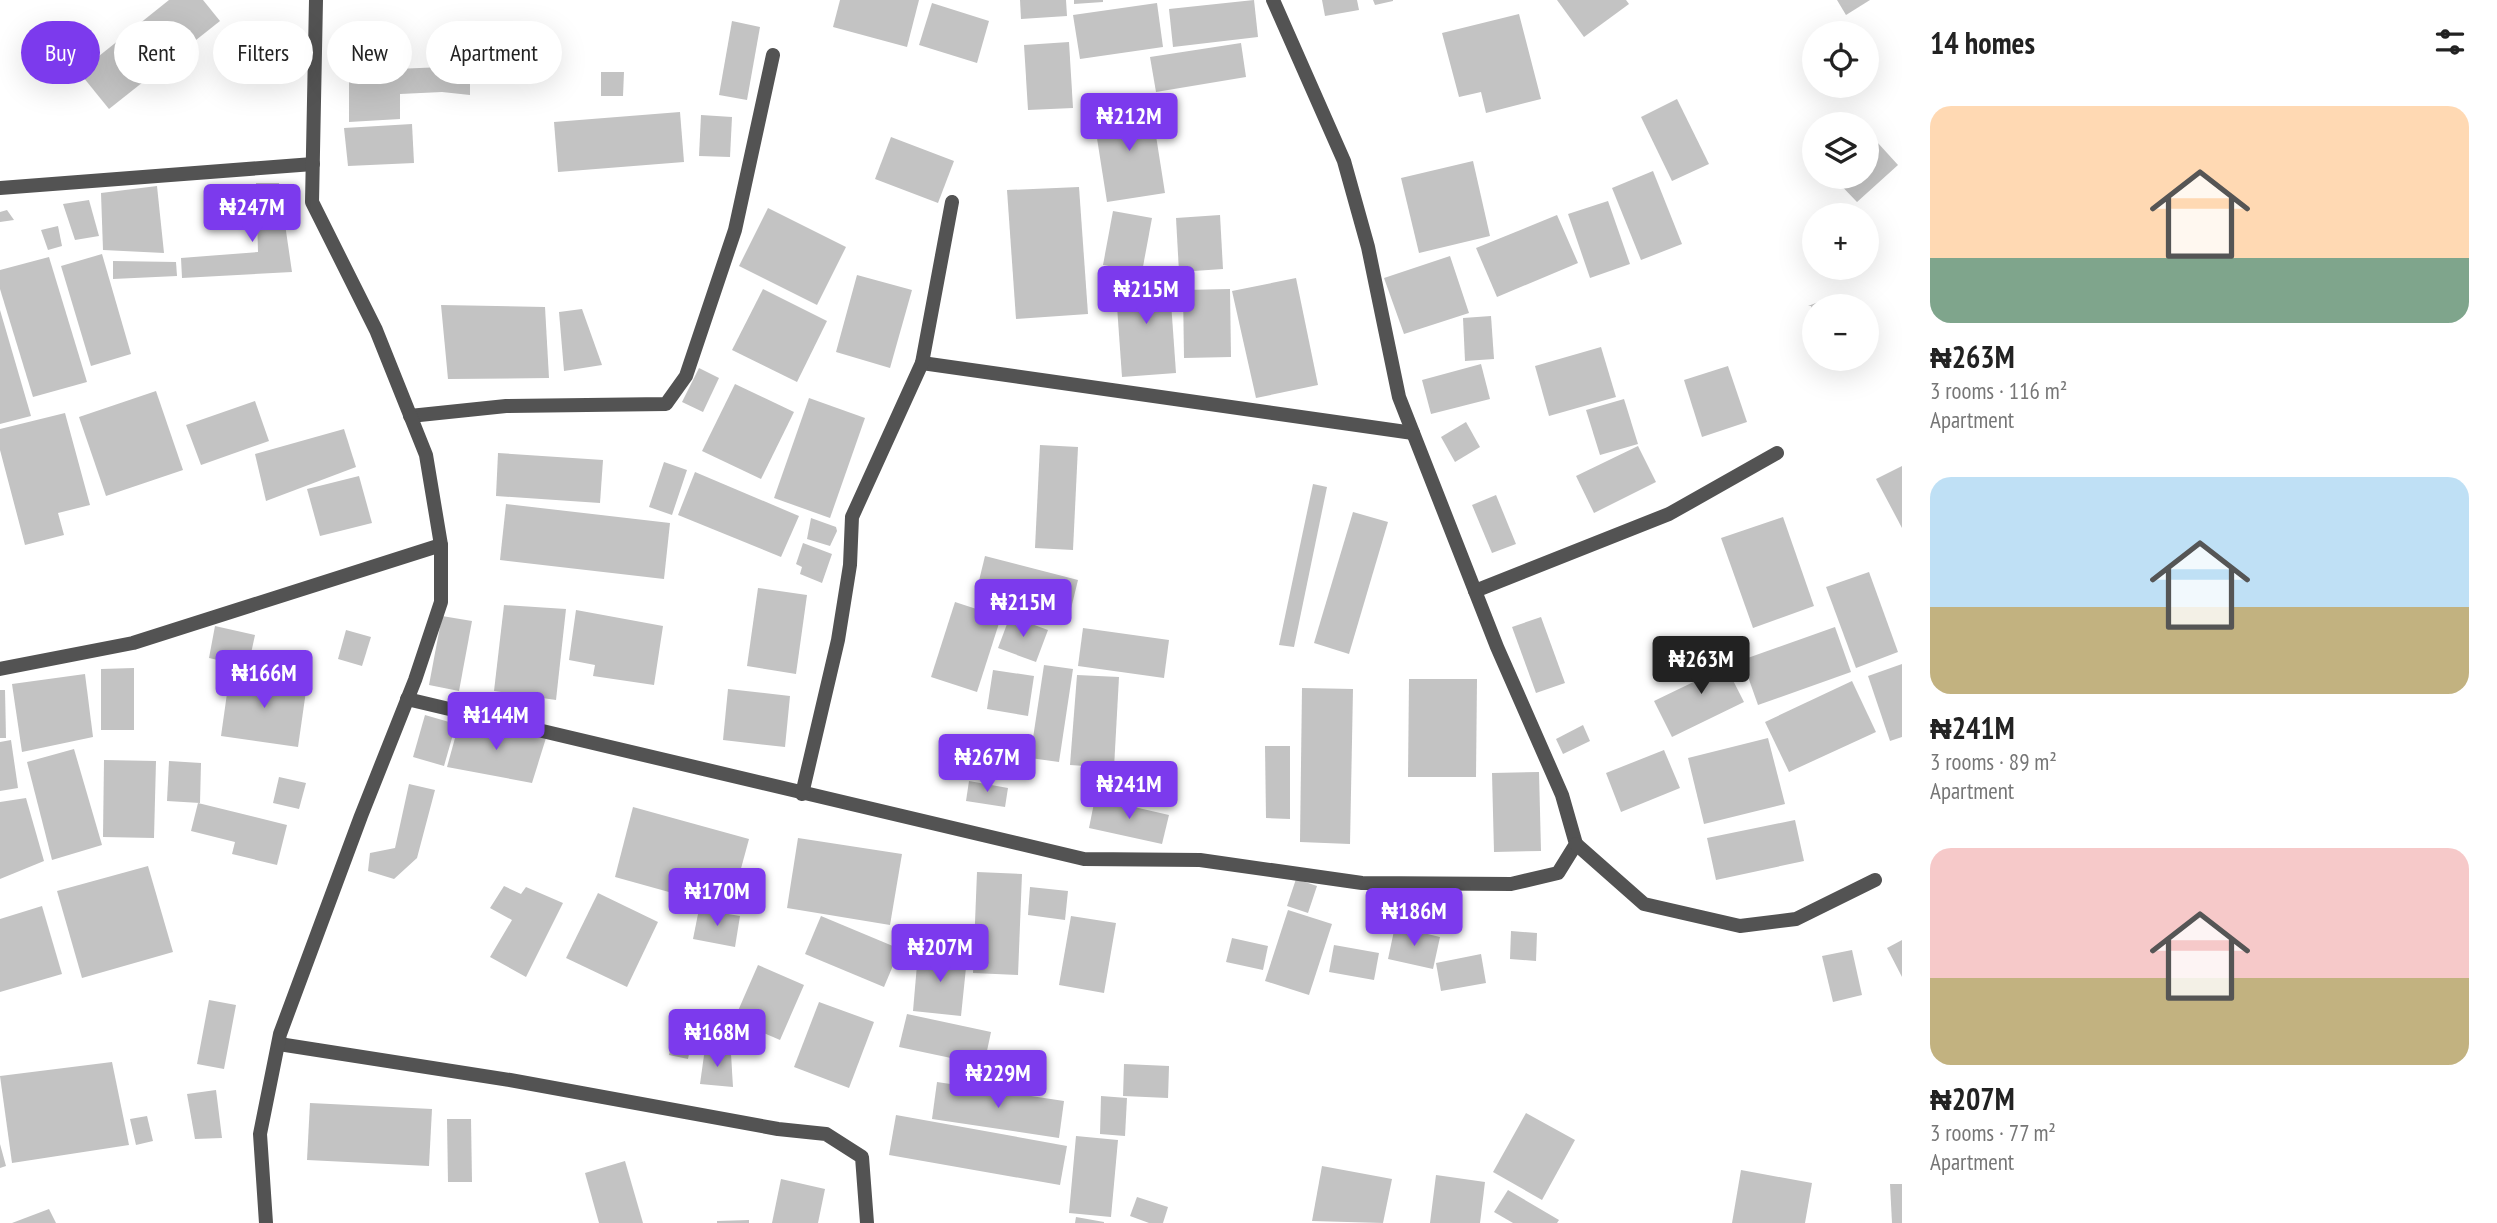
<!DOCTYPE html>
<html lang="en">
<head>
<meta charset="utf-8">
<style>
	body { margin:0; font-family:"PT Sans Narrow",sans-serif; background:#f2f2f2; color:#222; height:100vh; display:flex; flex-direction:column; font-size:26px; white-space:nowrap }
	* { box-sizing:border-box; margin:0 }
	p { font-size:23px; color:#767676 }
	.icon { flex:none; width:38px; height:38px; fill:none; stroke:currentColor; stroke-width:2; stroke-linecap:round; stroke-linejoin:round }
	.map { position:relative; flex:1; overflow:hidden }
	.drawer { display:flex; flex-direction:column; background:#fff; width:595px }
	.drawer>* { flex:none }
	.top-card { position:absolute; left:21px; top:21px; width:665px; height:63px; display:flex; gap:14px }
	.tools { position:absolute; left:1802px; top:21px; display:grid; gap:14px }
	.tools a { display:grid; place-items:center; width:77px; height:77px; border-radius:50%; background:#fff; box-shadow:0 7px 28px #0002; font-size:35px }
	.price { position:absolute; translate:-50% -60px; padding:0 16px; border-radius:7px; background:#7c3aed; color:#fff; font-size:23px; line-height:46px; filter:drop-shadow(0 2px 4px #0008) }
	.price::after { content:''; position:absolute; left:50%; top:42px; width:21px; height:16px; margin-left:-10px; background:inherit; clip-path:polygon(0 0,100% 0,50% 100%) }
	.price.current { background:#222; color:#fff }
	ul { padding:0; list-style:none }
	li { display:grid; align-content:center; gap:14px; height:371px; padding:0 28px }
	li span { display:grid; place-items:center; height:217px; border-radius:21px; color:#555 }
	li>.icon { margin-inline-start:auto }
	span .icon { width:126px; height:126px; fill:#fffc; stroke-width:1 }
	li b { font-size:30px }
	h2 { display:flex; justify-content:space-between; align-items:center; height:84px; padding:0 28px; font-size:30px }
	.tag { padding:0 24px; border-radius:32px; background:#fff; box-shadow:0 7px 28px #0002; font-size:24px; line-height:63px }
	.tag.current { background:#7c3aed; color:#fff }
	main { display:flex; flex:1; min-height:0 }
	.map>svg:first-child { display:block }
	.building { fill:#c3c3c3 }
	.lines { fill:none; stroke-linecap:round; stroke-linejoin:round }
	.street { stroke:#535353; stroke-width:14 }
</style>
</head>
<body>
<main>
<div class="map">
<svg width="1902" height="1223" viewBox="0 0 1902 1223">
	<rect width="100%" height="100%" fill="#fff"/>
	<!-- building -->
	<g class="building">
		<path d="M169,0h34l17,21 -111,88 -30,-37z"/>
		<path d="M840,0h79l-12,47 -74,-20z"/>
		<path d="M1020,0h46l1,16 -46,3z"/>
		<path d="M1074,0h29v2l-29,2z"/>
		<path d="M1254,0l4,37 -85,10 -4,-38z"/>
		<path d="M1322,0h35l2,10 -34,6z"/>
		<path d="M1373,0h20v1l-18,4z"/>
		<path d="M1557,0h69l3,4 -45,33z"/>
		<path d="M1837,0h33l-24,15z"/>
		<path d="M932,3l57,18 -12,42 -58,-18z"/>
		<path d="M1157,3l6,44 -83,12 -7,-44z"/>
		<path d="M1519,14l22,85 -55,14 -5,-21 -22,5 -17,-64z"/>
		<path d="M732,21l28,6 -13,73 -28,-5z"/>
		<path d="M1069,42l4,66 -45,2 -4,-65z"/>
		<path d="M1241,43l5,34 -90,15 -6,-35z"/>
		<path d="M443,67l27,1v27l-28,-3 -42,2v25l-51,3v-51z"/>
		<path d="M601,72h23l-1,24h-22z"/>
		<path d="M1677,99l32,65 -37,17 -31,-64z"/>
		<path d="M1151,104l14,89 -58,9 -14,-89z"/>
		<path d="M680,112l4,50 -126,10 -4,-50z"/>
		<path d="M701,115l31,2 -2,40 -31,-1z"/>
		<path d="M412,124l2,39 -66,3 -4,-38z"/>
		<path d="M1867,131l31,34 -41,37 -24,-25h34z"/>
		<path d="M891,137l63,24 -16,42 -63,-24z"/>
		<path d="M1473,161l17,75 -71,17 -18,-75z"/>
		<path d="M1653,171l29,73 -41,16 -29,-72z"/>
		<path d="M256,183h23l13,89 -110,6 -1,-20 77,-6z"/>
		<path d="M157,186l7,67 -61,-3 -2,-57z"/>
		<path d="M1079,187l9,127 -72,5 -9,-129z"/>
		<path d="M89,200l10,36 -24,4 -12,-36z"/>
		<path d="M1608,201l22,63 -40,14 -22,-64z"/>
		<path d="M768,208l78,39 -29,58 -78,-39z"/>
		<path d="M7,210l7,10 -14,2v-10z"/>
		<path d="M1113,211l39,7 -10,54 -39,-7z"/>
		<path d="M1220,215l3,54 -44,3 -3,-54z"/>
		<path d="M1557,215l21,48 -81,34 -21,-49z"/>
		<path d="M58,226l4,20 -14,4 -7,-20z"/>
		<path d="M102,254l29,100 -40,12 -30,-100z"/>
		<path d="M1450,256l19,57 -65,21 -20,-56z"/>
		<path d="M49,257l38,125 -54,15 -33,-108v-19z"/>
		<path d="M113,261l63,1 1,14 -64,3z"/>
		<path d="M1169,274l7,99 -54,4 -7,-99z"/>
		<path d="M857,275l55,15 -22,78 -54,-16z"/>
		<path d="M1296,278l22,107 -62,13 -24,-107z"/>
		<path d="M763,289l64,32 -30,61 -65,-32z"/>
		<path d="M1230,289l1,68 -47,1 -1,-68z"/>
		<path d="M1829,298l3,8h-17v10l-4,-10h-3z"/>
		<path d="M441,305l104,2 4,71 -101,1z"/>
		<path d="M582,309l20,56 -38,6 -5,-59z"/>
		<path d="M0,310l31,106 -31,8z"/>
		<path d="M1491,316l3,43 -29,2 -2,-43z"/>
		<path d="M1601,347l15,50 -67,19 -14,-50z"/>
		<path d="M1481,364l9,35 -59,15 -9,-34z"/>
		<path d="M1728,366l19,56 -45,15 -18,-57z"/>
		<path d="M699,368l20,10 -16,34 -21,-10z"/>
		<path d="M735,384l59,28 -33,67 -59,-28z"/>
		<path d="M156,391l27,79 -77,26 -27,-79z"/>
		<path d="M809,398l56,20 -35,100 -56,-20z"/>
		<path d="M1624,399l14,45 -38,11 -14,-45z"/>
		<path d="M255,401l14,40 -68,24 -15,-40z"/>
		<path d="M65,413l25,92 -32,8 6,22 -39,10 -25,-95v-21z"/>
		<path d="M1466,422l14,25 -25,15 -14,-25z"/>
		<path d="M344,429l12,38 -90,34 -11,-47z"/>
		<path d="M1040,445l38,2 -5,103 -38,-2z"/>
		<path d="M1638,446l18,36 -62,31 -18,-37z"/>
		<path d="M498,453l105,7 -3,43 -104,-7z"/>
		<path d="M664,462l23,8 -15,45 -23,-8z"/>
		<path d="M1902,466v62l-26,-49z"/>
		<path d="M695,472l104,44 -18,41 -103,-42z"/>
		<path d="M359,476l13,47 -52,13 -13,-47z"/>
		<path d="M1313,484l14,3 -33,160 -15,-2z"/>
		<path d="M1496,495l20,49 -24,9 -20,-48z"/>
		<path d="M506,504l164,19 -6,56 -164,-19z"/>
		<path d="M1353,512l35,10 -39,132 -35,-11z"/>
		<path d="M1783,517l31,89 -61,22 -32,-90z"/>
		<path d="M811,518l25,9 1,4 -7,15 -23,-7z"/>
		<path d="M803,543l29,11 -10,29 -22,-9 2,-7 -6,-3z"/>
		<path d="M985,556l93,24 -10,41 -93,-24z"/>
		<path d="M1869,572l29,80 -42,16 -30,-81z"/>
		<path d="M758,588l49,7 -11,79 -49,-8z"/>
		<path d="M955,602l46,15 -24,75 -46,-15z"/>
		<path d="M504,605l62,4 -10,91 -62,-9z"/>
		<path d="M576,610l87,16 -9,59 -61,-9 2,-11 -26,-5z"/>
		<path d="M442,616l30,5 -13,70 -30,-6z"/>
		<path d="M1010,616l38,14 -12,32 -38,-14z"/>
		<path d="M1541,617l24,66 -29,10 -24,-66z"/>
		<path d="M215,626l40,9 -7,32 -39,-9z"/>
		<path d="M1835,627l16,45 -93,33 -16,-45z"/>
		<path d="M1083,628l86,12 -5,38 -86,-12z"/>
		<path d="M346,630l25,7 -9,29 -24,-7z"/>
		<path d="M1714,643l30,59 -72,35 -18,-36 56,-27 -12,-24z"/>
		<path d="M1902,664v73l-12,4 -22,-65z"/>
		<path d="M1044,665l29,4 -14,93 -29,-4z"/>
		<path d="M134,668v62h-33v-61z"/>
		<path d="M993,670l41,6 -6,40 -41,-7z"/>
		<path d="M230,672l77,12 -9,63 -77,-11z"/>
		<path d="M85,674l8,63 -71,15 -10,-68z"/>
		<path d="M1077,675l42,2 -5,91 -44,-3z"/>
		<path d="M1409,679h68l-1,98h-68z"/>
		<path d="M1852,681l24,51 -87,40 -24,-50z"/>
		<path d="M1302,688l51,1 -3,155 -50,-2z"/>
		<path d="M728,689l62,7 -5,51 -62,-7z"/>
		<path d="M0,690h5l1,48h-6z"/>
		<path d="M425,715l31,9 -12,42 -31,-9z"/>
		<path d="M460,720l86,18 -14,45 -85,-16z"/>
		<path d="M1583,725l7,16 -27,13 -7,-15z"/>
		<path d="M1768,738l17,66 -81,20 -16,-66z"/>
		<path d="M11,740l7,48 -18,3v-49z"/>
		<path d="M1265,746h25v73l-24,-1z"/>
		<path d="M74,749l28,96 -50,15 -25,-98z"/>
		<path d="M1664,750l16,38 -59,24 -15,-39z"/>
		<path d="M104,760l52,1 -2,77 -51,-1z"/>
		<path d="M169,761l32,2 -1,40 -33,-2z"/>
		<path d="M1539,772l2,79 -47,1 -2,-79z"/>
		<path d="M279,777l27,6 -7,26 -26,-6z"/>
		<path d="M969,781l39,7 -3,19 -39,-6z"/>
		<path d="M409,784l26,6 -18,68 -23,21 -26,-8 2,-18 25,-5z"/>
		<path d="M26,798l18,63 -44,18v-77z"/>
		<path d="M1095,798l74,17 -7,29 -73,-16z"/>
		<path d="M198,803l89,22 -10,40 -45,-11 3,-12 -44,-11z"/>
		<path d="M633,807l116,32 -19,70 -115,-32z"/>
		<path d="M1795,820l9,41 -88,19 -9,-42z"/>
		<path d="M798,838l104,16 -12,71 -103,-17z"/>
		<path d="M148,866l25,86 -91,26 -25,-87z"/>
		<path d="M977,872l45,2 -4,101 -45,-2z"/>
		<path d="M1296,879l21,7 -9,27 -21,-7z"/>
		<path d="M504,886l17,8 5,-7 37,16 -37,74 -36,-20 22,-37 -22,-12z"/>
		<path d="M1030,887l38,4 -3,29 -37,-5z"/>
		<path d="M598,893l60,29 -31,65 -61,-29z"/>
		<path d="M1407,897l31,1v27h-31z"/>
		<path d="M42,906l20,68 -62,18v-73z"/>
		<path d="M699,909l41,7 -5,31 -42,-8z"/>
		<path d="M1288,910l44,14 -23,71 -44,-14z"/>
		<path d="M821,916l79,33 -16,38 -79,-33z"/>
		<path d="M1071,916l45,7 -12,70 -45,-8z"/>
		<path d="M1395,926l45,11 -7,32 -45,-10z"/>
		<path d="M1511,931l26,2 -1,28 -26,-2z"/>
		<path d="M1232,938l36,8 -5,24 -37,-8z"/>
		<path d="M1902,940v37l-15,-29z"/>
		<path d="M1334,945l45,8 -5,27 -45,-8z"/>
		<path d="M1852,950l10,45 -29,7 -11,-46z"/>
		<path d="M918,953l49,5 -6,58 -48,-5z"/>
		<path d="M1481,954l5,29 -45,8 -5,-28z"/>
		<path d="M758,965l46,20 -24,55 -46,-20z"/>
		<path d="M209,1000l27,5 -12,64 -27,-5z"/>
		<path d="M819,1002l55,20 -25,66 -55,-21z"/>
		<path d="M907,1014l84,18 -7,33 -85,-18z"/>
		<path d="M674,1032l19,4 -5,23 -19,-4z"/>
		<path d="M705,1048l26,6 2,33 -33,-3z"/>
		<path d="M112,1062l17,83 -117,18 -12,-87z"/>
		<path d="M1124,1064l45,2 -1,32 -45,-2z"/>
		<path d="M937,1082l127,19 -5,37 -127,-19z"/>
		<path d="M216,1090l6,48 -27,1 -8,-45z"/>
		<path d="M1101,1096l26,2 -2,38 -25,-2z"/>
		<path d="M310,1103l122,6 -3,57 -122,-6z"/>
		<path d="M1526,1113l49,27 -33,60 -49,-28z"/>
		<path d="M896,1115l171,31 -7,39 -171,-30z"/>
		<path d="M147,1116l6,25 -17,4 -6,-26z"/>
		<path d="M447,1119h24l1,63h-24z"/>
		<path d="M1076,1136l42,4 -7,77 -42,-4z"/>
		<path d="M0,1144l6,22 -6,2z"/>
		<path d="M625,1161l18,62h-44l-14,-50z"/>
		<path d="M1322,1166l70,13 -9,44 -71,-2z"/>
		<path d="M1741,1170l71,13 -7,40h-73z"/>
		<path d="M1436,1175l49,7 -5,41h-50z"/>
		<path d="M781,1179l44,10 -7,34h-46z"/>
		<path d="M1890,1184h12v39h-10z"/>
		<path d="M1508,1190l51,30 -2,3h-44l-19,-11z"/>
		<path d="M1137,1197l31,10 -5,16h-14l-19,-7z"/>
		<path d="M49,1209l7,14h-44z"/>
		<path d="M1076,1217l28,5v1h-29z"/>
		<path d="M749,1220v3h-32v-2z"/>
	</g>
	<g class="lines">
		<!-- street -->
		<g class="street">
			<path d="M0,188l313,-24"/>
			<path d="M922,363l491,70"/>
			<path d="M410,416l96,-10 160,-2 20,-28 49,-146 38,-175"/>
			<path d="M1475,591l194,-77 108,-61"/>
			<path d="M0,669l133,-26 308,-98"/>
			<path d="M407,699l677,160 116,1 162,23 149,1 47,-11 18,-29 -14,-49 -65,-148 -98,-250 -31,-150 -24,-86 -71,-161"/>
			<path d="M802,794l36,-154 12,-75 2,-48 70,-154 30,-161"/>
			<path d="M1576,844l68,60 96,22 56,-7 79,-39"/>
			<path d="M279,1044l231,36 268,49 48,5 36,23 5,66"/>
			<path d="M266,1223l-6,-89 20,-100 81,-218 54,-136 26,-78v-57l-15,-90 -50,-125 -64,-128 4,-202"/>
		</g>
	</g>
</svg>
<div class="tools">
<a><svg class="icon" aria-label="locate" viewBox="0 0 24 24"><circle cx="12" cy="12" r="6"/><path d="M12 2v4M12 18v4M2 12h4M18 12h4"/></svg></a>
<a><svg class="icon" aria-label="layers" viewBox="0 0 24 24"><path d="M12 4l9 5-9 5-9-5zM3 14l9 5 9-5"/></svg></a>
<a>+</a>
<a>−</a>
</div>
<b class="price" style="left:1129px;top:153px">₦212M</b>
<b class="price" style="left:252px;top:244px">₦247M</b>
<b class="price" style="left:1146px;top:326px">₦215M</b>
<b class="price" style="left:1023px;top:639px">₦215M</b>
<b class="price current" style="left:1701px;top:696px">₦263M</b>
<b class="price" style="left:264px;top:710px">₦166M</b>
<b class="price" style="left:496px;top:752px">₦144M</b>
<b class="price" style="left:987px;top:794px">₦267M</b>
<b class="price" style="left:1129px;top:821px">₦241M</b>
<b class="price" style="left:717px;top:928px">₦170M</b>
<b class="price" style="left:1414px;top:948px">₦186M</b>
<b class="price" style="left:940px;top:984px">₦207M</b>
<b class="price" style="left:717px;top:1069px">₦168M</b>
<b class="price" style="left:998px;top:1110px">₦229M</b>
<div class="top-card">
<a class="tag current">Buy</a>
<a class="tag">Rent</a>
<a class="tag">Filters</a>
<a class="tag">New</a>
<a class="tag">Apartment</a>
</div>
</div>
<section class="drawer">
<h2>14 homes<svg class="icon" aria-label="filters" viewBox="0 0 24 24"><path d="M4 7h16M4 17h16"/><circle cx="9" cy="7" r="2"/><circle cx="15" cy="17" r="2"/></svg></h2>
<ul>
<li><span style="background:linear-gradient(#ffd9b3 70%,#7fa58c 0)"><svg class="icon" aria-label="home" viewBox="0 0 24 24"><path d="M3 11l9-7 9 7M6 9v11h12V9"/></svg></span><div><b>₦263M</b><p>3 rooms · 116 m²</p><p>Apartment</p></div></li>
<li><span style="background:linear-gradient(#bfe0f5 60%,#c2b280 0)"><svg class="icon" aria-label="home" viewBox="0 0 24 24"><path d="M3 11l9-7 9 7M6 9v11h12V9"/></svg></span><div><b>₦241M</b><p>3 rooms · 89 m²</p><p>Apartment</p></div></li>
<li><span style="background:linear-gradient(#f6c9c9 60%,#c2b280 0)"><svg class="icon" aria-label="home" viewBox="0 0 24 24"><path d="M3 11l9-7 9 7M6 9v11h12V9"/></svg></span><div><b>₦207M</b><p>3 rooms · 77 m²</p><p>Apartment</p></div></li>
</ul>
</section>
</main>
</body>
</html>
